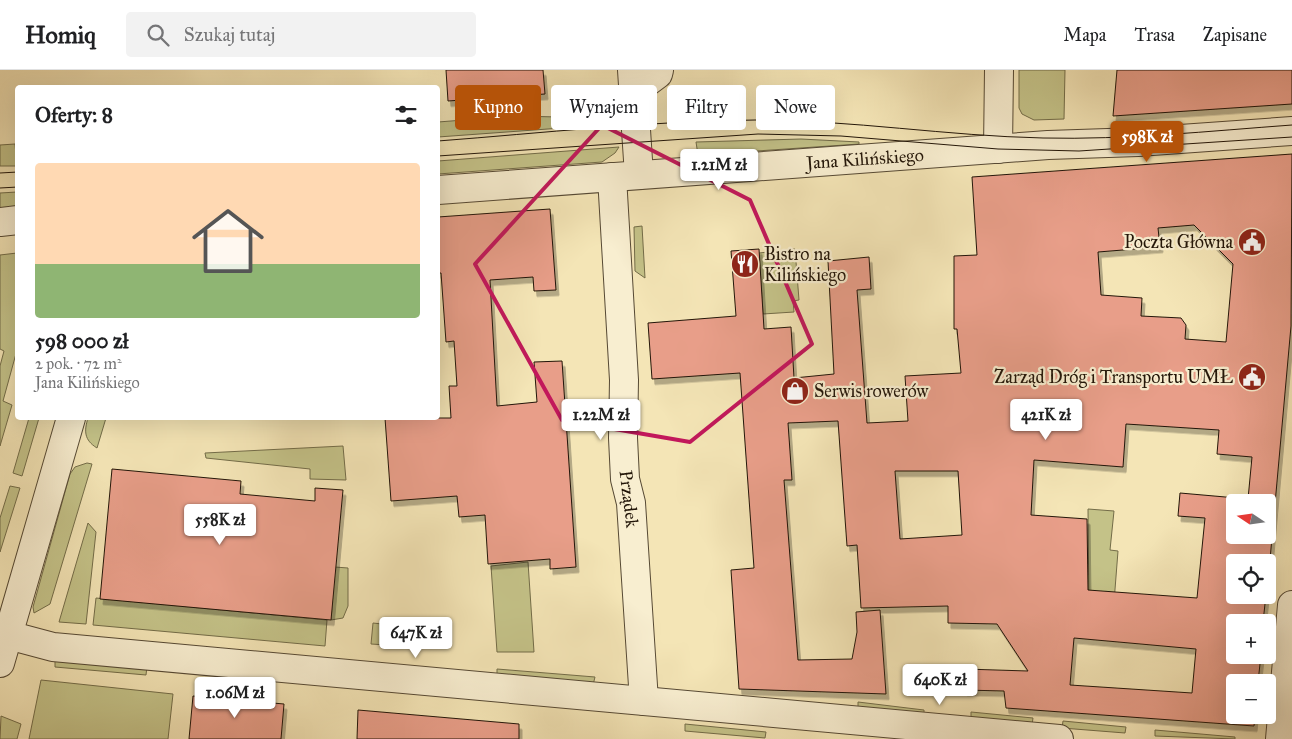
<!DOCTYPE html>
<html lang="pl">
<head>
<meta charset="utf-8">
<style>
	body { margin:0; font-family:"IM FELL Great Primer",serif; background:#f2f2f2; color:#202124; height:100vh; display:flex; flex-direction:column; font-size:19px; white-space:nowrap }
	* { box-sizing:border-box; margin:0 }
	p { font-size:16px; color:#757577 }
	.icon { flex:none; width:28px; height:28px; fill:none; stroke:currentColor; stroke-width:2; stroke-linecap:round; stroke-linejoin:round }
	.map { position:relative; flex:1; overflow:hidden }
	.side { position:absolute; left:15px; top:15px; width:425px; height:335px; display:flex; flex-direction:column; background:#fff; border-radius:5px; box-shadow:0 5px 20px #0002 }
	.side>* { flex:none }
	.hud { position:absolute; left:455px; top:15px; width:475px; height:45px; display:flex; gap:10px }
	.needle { width:32px; rotate:283deg }
	.tools { position:absolute; left:1226px; top:424px; display:grid; gap:10px }
	.tools a { display:grid; place-items:center; width:50px; height:50px; border-radius:5px; background:#fff; box-shadow:0 5px 20px #0002; font-size:25px }
	.price { position:absolute; translate:-50% -42px; padding:0 11px; border-radius:5px; background:#fff; color:#222; font-size:16px; line-height:32px; filter:drop-shadow(0 1px 2px #0008) }
	.price::after { content:''; position:absolute; left:50%; top:30px; width:15px; height:11px; margin-left:-8px; background:inherit; clip-path:polygon(0 0,100% 0,50% 100%) }
	.price.selected { background:#b45309; color:#fff }
	ul { padding:0; list-style:none }
	li { display:grid; align-content:center; gap:10px; height:265px; padding:0 20px }
	li+li { border-top:1px solid #e0e0e0 }
	li span { display:grid; place-items:center; height:155px; border-radius:5px; color:#555 }
	li>.icon { margin-inline-start:auto }
	span .icon { width:90px; height:90px; fill:#fffc; stroke-width:1 }
	li b { font-size:21px }
	h2 { display:flex; justify-content:space-between; align-items:center; height:60px; padding:0 20px; font-size:21px }
	.chip { padding:0 18px; border-radius:5px; background:#fff; box-shadow:0 5px 20px #0002; font-size:18px; line-height:45px }
	.chip.selected { background:#b45309; color:#fff }
	header { display:flex; align-items:center; gap:30px; box-sizing:border-box; height:70px; padding:0 25px; background:#fff; border-bottom:1px solid #e0e0e0 }
	header strong { font-size:24px }
	nav { display:flex; gap:28px; margin-inline-start:auto; font-size:18px }
	.search { width:350px; height:45px; background:#f2f2f2; display:flex; align-items:center; gap:12px; box-sizing:border-box; padding:0 18px; border-radius:5px; color:#757577; font-size:19px }
	.map>svg:first-child { display:block }
	.green { fill:#c4c288; stroke:#736c48 }
	.building { fill:#e89e89; stroke:#221508; fill-rule:evenodd; filter:url(#shadow) }
	.lines { fill:none; stroke-linecap:round; stroke-linejoin:round }
	.minor-casing { stroke:#564934; stroke-width:30 }
	.minor { stroke:#f8eed0; stroke-width:28 }
	.tram { stroke:#221508; stroke-width:1 }
	.marked { fill:none; stroke:#c2185b; stroke-width:4; stroke-linejoin:round }
	.labels { text-anchor:middle; stroke-width:4.5; stroke-linejoin:round; paint-order:stroke }
	.street-label { font-size:18px; fill:#221508; stroke:#f8eed0 }
	.poi-label { font-size:18px; fill:#221508; stroke:#f8eed0; text-anchor:end }
</style>
</head>
<body>
<header>
<strong>Homiq</strong>
<div class="search"><svg class="icon" aria-label="search" viewBox="0 0 24 24"><circle cx="10" cy="10" r="6"/><path d="M15 15l6 6"/></svg>Szukaj tutaj</div>
<nav><a>Mapa</a><a>Trasa</a><a>Zapisane</a></nav>
</header>
<div class="map">
<svg width="1292" height="669" viewBox="0 0 1292 669">
	<defs>
		<filter id="shadow"><feDropShadow dx="3" dy="5.5" stdDeviation="0" flood-color="#0004"/></filter>
	</defs>
	<rect width="100%" height="100%" fill="#f4e5b6"/>
	<filter id="stains"><feTurbulence type="fractalNoise" baseFrequency=".004" numOctaves="4"/><feColorMatrix values="0 0 0 0 .2 0 0 0 0 .09 0 0 0 0 .02 0 0 0 .5 -.17"/></filter>
	<radialGradient id="worn" r=".72"><stop offset=".6" stop-color="#630" stop-opacity="0"/><stop offset="1" stop-color="#630" stop-opacity=".3"/></radialGradient>
	<!-- green -->
	<g class="green">
		<path d="M1019,0h46l-1,49 -30,1 -12,-6 -3,-6z"/>
		<path d="M515,46l88,2v7l-165,12v-15z"/>
		<path d="M801,69l58,3v2l-161,11 -2,-13z"/>
		<path d="M15,74l2,22h-17v-21z"/>
		<path d="M619,77l-4,6 -13,9 -164,12v-13z"/>
		<path d="M17,122v15l-17,1v-15z"/>
		<path d="M642,156l3,52 -10,-7 -1,-44z"/>
		<path d="M795,179l4,51 -6,1 1,11 -31,2 -4,-61z"/>
		<path d="M17,183v97l-14,51 9,4 -12,41v-80l4,-15 -4,-2v-94z"/>
		<path d="M29,348h10l-17,58 -9,-3z"/>
		<path d="M88,348h18l-9,30c-13,-8 -13,-17 -9,-30z"/>
		<path d="M343,376l3,34 -36,-1v-10l-104,-11 -1,-5z"/>
		<path d="M87,393l5,1 -42,140 -16,9 -1,-6 37,-133 5,-7z"/>
		<path d="M10,416l10,2 -20,64v-34z"/>
		<path d="M1088,439l26,2 -4,39 8,1 -5,64 -24,-2z"/>
		<path d="M88,453l8,9 -10,92 -27,-2z"/>
		<path d="M528,492l6,90h-37l-6,-86z"/>
		<path d="M335,497l13,1v38l-5,12 -12,2z"/>
		<path d="M96,528l231,22 -2,26 -232,-21z"/>
		<path d="M373,553l26,3 2,20 -30,-2z"/>
		<path d="M55,588l92,8 -1,9 -91,-8z"/>
		<path d="M497,599l98,8 -2,8 -96,-8z"/>
		<path d="M41,610l132,14 -5,45h-139z"/>
		<path d="M858,632l66,8v6l-66,-7z"/>
		<path d="M971,642l62,6 -1,7 -61,-6z"/>
		<path d="M1,646l20,8 -4,15h-17z"/>
		<path d="M1063,651l63,6 -1,6 -63,-5z"/>
		<path d="M685,654l81,8 -1,6 -80,-7z"/>
		<path d="M1155,660l80,7v2l-80,-3z"/>
	</g>
	<!-- building -->
	<g class="building">
		<path d="M446,0h97l2,24 -97,7z"/>
		<path d="M1117,0h175v34l-179,12z"/>
		<path d="M1292,84l-1,172 -23,256v-20h-33v33h31l-3,27h-28v33h26l-3,27h-23v33h20l-1,11 -248,-18 -2,-17 -40,-1v-21l64,2 -31,-47 -49,-1v-17l-87,2 -4,-63 -10,1 -9,-125 -50,2 4,57h-8l14,180 54,-1 5,-27 -1,-20 24,-2 6,84 -147,-5 -8,-119 23,-2 -14,-195 -88,6 -4,-56 88,-7 -5,-65 28,-2 5,80 27,-2 3,51 40,-4 -6,-113 41,-4 2,32 -14,1 10,133 41,-2 -3,-45 56,-3 -4,-44h-3v-73l23,-1 -5,-78zM1194,155l39,39 -7,78 -41,-3 1,-14 -5,-7 -40,-2 1,-18 -41,-3 -3,-43 62,-5 -2,-19zM1126,354l93,6 -2,24 35,3 -4,42 -68,-6 -2,23 27,2 -8,80 -109,-8 -1,-71 -56,-4 3,-55 89,7zM895,401h63l4,64 -62,4zM1235,432h33v33h-33zM1074,568l122,11 -4,44 -122,-8z"/>
		<path d="M550,139l6,81 -22,1 -1,-14 -43,3 7,126 40,-4 -3,-40 28,-1 14,206 -26,2v-10l-62,5 -3,-49 -26,2 -2,-21 -66,5 -6,-83h66l-2,-32h8l-3,-45 -8,1 -5,-69h-3v-56z"/>
		<path d="M112,399l129,12 -1,13 75,7v-13l28,2 -12,130 -231,-21z"/>
		<path d="M193,626l91,8 -3,35h-92z"/>
		<path d="M358,640l161,14v15h-162z"/>
	</g>
	<g class="lines">
		<defs>
			<g id="minor">
				<path d="M632,0l7,105"/>
				<path d="M634,22l24,-18 1,-4"/>
				<path d="M998,79l1,-79"/>
				<path d="M612,107l12,203 -1,58 2,41 6,24 13,198"/>
				<path d="M438,120l610,-45 90,-3 154,-11"/>
				<path d="M0,152l18,-2"/>
				<path d="M8,565l45,12 1006,92"/>
				<path d="M0,593l71,-245"/>
				<path d="M1280,669l12,-134"/>
			</g>
		</defs>
		<!-- minor casing -->
		<use href="#minor" class="minor-casing"/>
		<!-- minor -->
		<use href="#minor" class="minor"/>
		<!-- tram -->
		<g class="tram">
			<path d="M438,71c105,-8 211,-20 317,-21 97,0 192,16 288,18 83,2 166,-7 249,-13"/>
			<path d="M438,86l320,-22 83,2 157,13 81,2 213,-14"/>
			<path d="M0,103l18,-1"/>
			<path d="M0,118l18,-1"/>
		</g>
	</g>
	<!-- marked area -->
	<path class="marked" d="M602,55l148,75 62,144 -122,98 -128,-22 -87,-156z"/>
	<!-- icons -->
	<defs>
		<symbol id="civic-disc" viewBox="-11 -11 22 22"><circle r="9.5" fill="#8f2418" stroke="#f8eed0"/><path d="M-.6-6.5H3V-4.5H.6V-3L4-1V1h2V6H-6V1h2V-1L-.6-3ZM-1.2 2.5V6h2.4V2.5Z" fill="#fff"/></symbol>
		<symbol id="restaurant-disc" viewBox="-11 -11 22 22"><circle r="9.5" fill="#8f2418" stroke="#f8eed0"/><path d="M-5-6h1v4h1v-4h1v4h1v-4h1v5L-1.5 .5V6h-2V.5L-5-1ZM5-6V6H3V1.5H1.5Q1.5-4 5-6Z" fill="#fff"/></symbol>
		<symbol id="shop-disc" viewBox="-11 -11 22 22"><circle r="9.5" fill="#8f2418" stroke="#f8eed0"/><path d="M-5-2.5h2.3a2.7 3.5 0 0 1 5.4 0H5L5.5 6h-11ZM-1.5-2.5h3a1.5 2.3 0 0 0-3 0Z" fill="#fff"/></symbol>
	</defs>
	<g fill-rule="evenodd">
		<use href="#civic-disc" x="1236" y="156" width="32" height="32"/>
		<use href="#restaurant-disc" x="729" y="178" width="32" height="32"/>
		<use href="#civic-disc" x="1236" y="291" width="32" height="32"/>
		<use href="#shop-disc" x="779" y="305" width="32" height="32"/>
	</g>
	<g class="labels">
		<!-- street labels -->
		<g class="street-label">
			<text transform="translate(865 89) rotate(-4)" y="6">Jana Kilińskiego</text>
			<text transform="translate(629 429) rotate(83)" y="6">Prządek</text>
		</g>
		<!-- poi labels -->
		<g class="poi-label">
			<text x="1233" y="178">Poczta Główna</text>
			<text x="764" y="190" text-anchor="start">Bistro na<tspan x="764" dy="21">Kilińskiego</tspan></text>
			<text x="1233" y="313">Zarząd Dróg i Transportu UMŁ</text>
			<text x="814" y="327" text-anchor="start">Serwis rowerów</text>
		</g>
	</g>
	<rect width="100%" height="100%" filter="url(#stains)"/>
	<rect width="100%" height="100%" fill="url(#worn)"/>
</svg>
<div class="tools">
<a><svg class="needle" viewBox="-14 -14 28 28"><path d="M0-13l5 13h-10z" fill="#e53935"/><path d="M0 13l5-13h-10z" fill="#757577"/></svg></a>
<a><svg class="icon" aria-label="locate" viewBox="0 0 24 24"><circle cx="12" cy="12" r="6"/><path d="M12 2v4M12 18v4M2 12h4M18 12h4"/></svg></a>
<a>+</a>
<a>−</a>
</div>
<b class="price selected" style="left:1147px;top:93px">598K zł</b>
<b class="price" style="left:719px;top:121px">1.21M zł</b>
<b class="price" style="left:601px;top:371px">1.22M zł</b>
<b class="price" style="left:1046px;top:371px">421K zł</b>
<b class="price" style="left:220px;top:476px">558K zł</b>
<b class="price" style="left:416px;top:589px">647K zł</b>
<b class="price" style="left:940px;top:636px">640K zł</b>
<b class="price" style="left:235px;top:649px">1.06M zł</b>
<div class="hud">
<a class="chip selected">Kupno</a>
<a class="chip">Wynajem</a>
<a class="chip">Filtry</a>
<a class="chip">Nowe</a>
</div>
<section class="side">
<h2>Oferty: 8<svg class="icon" aria-label="filters" viewBox="0 0 24 24"><path d="M4 7h16M4 17h16"/><circle cx="9" cy="7" r="2"/><circle cx="15" cy="17" r="2"/></svg></h2>
<ul>
<li><span style="background:linear-gradient(#ffd9b3 65%,#8fb573 0)"><svg class="icon" aria-label="home" viewBox="0 0 24 24"><path d="M3 11l9-7 9 7M6 9v11h12V9"/></svg></span><div><b>598 000 zł</b><p>2 pok. · 72 m²</p><p>Jana Kilińskiego</p></div></li>
</ul>
</section>
</div>
</body>
</html>
